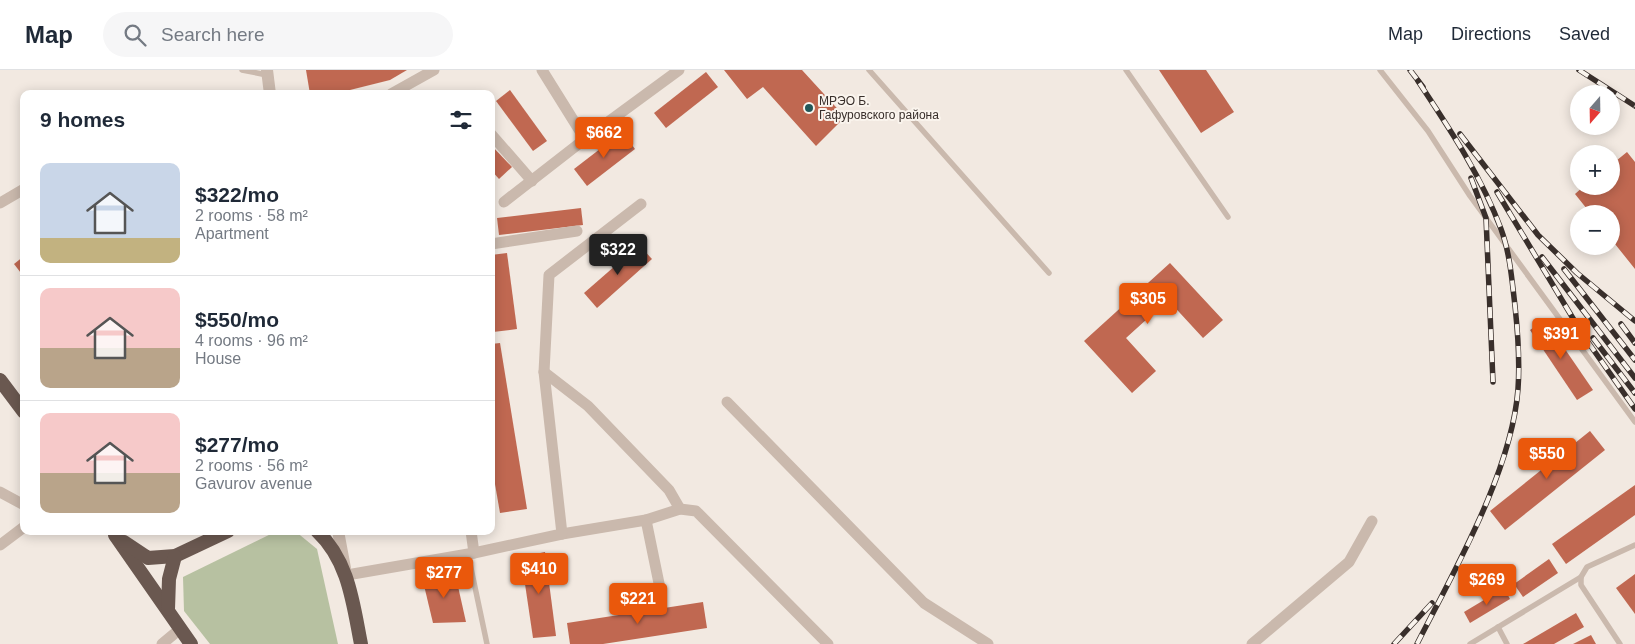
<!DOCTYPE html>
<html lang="en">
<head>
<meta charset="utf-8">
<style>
	body { margin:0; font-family:Helvetica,sans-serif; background:#f6f6f7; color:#1f2937; height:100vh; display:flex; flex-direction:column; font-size:19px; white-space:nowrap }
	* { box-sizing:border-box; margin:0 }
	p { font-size:16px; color:#747a83 }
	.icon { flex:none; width:28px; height:28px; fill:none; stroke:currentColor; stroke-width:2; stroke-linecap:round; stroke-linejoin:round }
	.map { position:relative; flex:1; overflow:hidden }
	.details { position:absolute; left:20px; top:20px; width:475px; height:445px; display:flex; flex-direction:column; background:#fff; border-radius:10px; box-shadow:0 2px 12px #0003 }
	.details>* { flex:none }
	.needle { width:32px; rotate:200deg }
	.fabs { position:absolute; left:1570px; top:15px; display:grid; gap:10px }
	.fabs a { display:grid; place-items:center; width:50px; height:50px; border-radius:50%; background:#fff; box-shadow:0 2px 12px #0003; font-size:25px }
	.price { position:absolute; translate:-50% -42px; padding:0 11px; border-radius:5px; background:#ea580c; color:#fff; font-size:16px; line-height:32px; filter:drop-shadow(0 1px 2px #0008) }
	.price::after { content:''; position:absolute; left:50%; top:30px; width:15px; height:11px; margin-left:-8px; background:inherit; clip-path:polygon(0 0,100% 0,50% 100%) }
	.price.current { background:#222; color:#fff }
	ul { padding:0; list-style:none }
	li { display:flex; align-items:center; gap:15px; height:125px; padding:0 20px }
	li+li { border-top:1px solid #e0e1e3 }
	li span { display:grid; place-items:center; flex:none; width:140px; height:100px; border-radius:10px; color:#555 }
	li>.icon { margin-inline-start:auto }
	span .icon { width:60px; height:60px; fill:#fffc; stroke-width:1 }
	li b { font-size:21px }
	h2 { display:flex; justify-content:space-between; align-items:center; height:60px; padding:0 20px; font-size:21px }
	header { display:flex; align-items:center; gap:30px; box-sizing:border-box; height:70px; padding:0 25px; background:#fff; border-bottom:1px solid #e0e1e3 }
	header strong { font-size:24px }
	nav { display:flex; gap:28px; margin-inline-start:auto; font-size:18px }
	.search { width:350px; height:45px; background:#f6f6f7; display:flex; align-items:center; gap:12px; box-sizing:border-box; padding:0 18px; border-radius:28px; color:#747a83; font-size:19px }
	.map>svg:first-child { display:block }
	.green { fill:#b7c1a1 }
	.building { fill:#c06851 }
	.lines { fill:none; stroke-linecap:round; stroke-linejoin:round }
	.service { stroke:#cab9ad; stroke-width:5.5 }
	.minor { stroke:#cab9ad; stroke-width:11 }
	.tertiary { stroke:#cab9ad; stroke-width:12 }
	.trunk { stroke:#6a5850; stroke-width:14 }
	.rail-casing { stroke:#392f2b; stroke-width:5.5 }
	.rail { stroke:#faf4ed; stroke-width:4; stroke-dasharray:11; stroke-linecap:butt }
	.poi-dot { fill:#225759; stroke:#faf4ed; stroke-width:2 }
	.labels { text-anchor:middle; stroke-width:4; stroke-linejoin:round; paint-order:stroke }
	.poi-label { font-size:12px; fill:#392f2b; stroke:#faf4ed; text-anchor:start }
</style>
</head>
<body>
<header>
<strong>Map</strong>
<div class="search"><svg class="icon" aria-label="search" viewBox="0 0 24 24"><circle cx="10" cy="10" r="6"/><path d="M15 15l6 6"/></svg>Search here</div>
<nav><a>Map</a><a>Directions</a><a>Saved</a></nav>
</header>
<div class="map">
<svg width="1635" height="574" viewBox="0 0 1635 574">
	<rect width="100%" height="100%" fill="#f2e9e1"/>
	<!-- green -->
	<path class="green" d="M277,461h18l22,18 21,95h-128l-26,-33 -1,-34z"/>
	<!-- building -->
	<g class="building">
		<path d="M306,0h101l-17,10 -56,14h-24z"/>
		<path d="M724,0h78l43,47 -29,29 -53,-59 -16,12z"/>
		<path d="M1159,0h47l28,42 -33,21z"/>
		<path d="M706,2l12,15 -52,41 -12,-15z"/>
		<path d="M510,20l37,51 -14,10 -37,-50z"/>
		<path d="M622,62l13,17 -48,37 -13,-17z"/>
		<path d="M491,75l21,22 -13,12 -8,-9z"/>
		<path d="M1627,82l8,10v107l-24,-30v-25h-20l-16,-20 9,-8h27v-21z"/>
		<path d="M581,138l2,17 -84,10 -2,-17z"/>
		<path d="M639,175l13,14 -55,49 -13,-15z"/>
		<path d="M507,183l10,76 -24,3 -2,-77z"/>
		<path d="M24,186v21l-10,-13z"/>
		<path d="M1170,193l53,57 -20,18 -35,-38 -42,38 30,33 -24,22 -48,-52z"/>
		<path d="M1545,250l48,70 -16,10 -47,-70z"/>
		<path d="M500,273l27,166 -27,4 -9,-52v-117z"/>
		<path d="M1590,361l15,19 -100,80 -15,-19z"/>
		<path d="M1635,415v30l-69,49 -14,-20z"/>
		<path d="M545,482l11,84 -23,2 -12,-81z"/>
		<path d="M1549,489l9,14 -35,24 -9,-13z"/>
		<path d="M455,503l11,49 -33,1 -11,-46z"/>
		<path d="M1635,504v40l-19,-26z"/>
		<path d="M1504,518l6,11 -40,24 -6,-11z"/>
		<path d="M703,532l4,26 -104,16h-33l-3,-21z"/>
		<path d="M1576,543l8,14 -30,17h-31z"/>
		<path d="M1591,565l5,9h-23z"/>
	</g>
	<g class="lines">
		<!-- service -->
		<g class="service">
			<path d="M242,0l25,5"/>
			<path d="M869,0l180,203"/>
			<path d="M1126,0l102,147"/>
			<path d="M1380,0l48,61 42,65 165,226"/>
			<path d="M468,484l19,90"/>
			<path d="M1498,557l9,17"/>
			<path d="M1470,574l111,-67"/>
			<path d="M1620,574l-39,-59v-8l6,-10 48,-22"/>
		</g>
		<!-- minor -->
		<g class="minor">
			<path d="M542,0l43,69"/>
			<path d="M391,24l43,-24"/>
			<path d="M491,64l41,47"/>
			<path d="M504,132l81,-63 94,-69"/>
			<path d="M0,133l24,-14"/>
			<path d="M491,174l86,-13"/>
			<path d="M544,302l44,34 81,84 11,19"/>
			<path d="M727,332l197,201 64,41"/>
			<path d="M0,422l24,13"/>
			<path d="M646,450l34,-11 16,2 132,133"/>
			<path d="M471,461l3,22"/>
			<path d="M562,464l84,-14 15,73"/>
			<path d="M0,475l24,-18"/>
			<path d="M347,505l127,-22 88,-19 -18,-162 5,-97 92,-71"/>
			<path d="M162,574l18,-15"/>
			<path d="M1252,574l97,-82 23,-41"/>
		</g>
		<!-- tertiary -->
		<g class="tertiary">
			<path d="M267,0l3,24"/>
			<path d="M338,461l7,37"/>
		</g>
		<!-- trunk -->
		<g class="trunk">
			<path d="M0,310l24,32"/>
			<path d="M317,461c32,30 36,73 44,113"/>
			<path d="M115,465l76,109"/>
			<path d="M124,472l24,16 27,-2 53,-25"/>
			<path d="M168,539l1,-30 6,-23"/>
		</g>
		<defs>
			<g id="rail">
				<path d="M1410,0l13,17"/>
				<path d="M1579,0l56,36"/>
				<path d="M1460,64l78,101 39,38 58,48"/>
				<path d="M1471,108l15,40 7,164"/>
				<path d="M1497,122l86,143 52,74"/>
				<path d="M1542,187l93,121"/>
				<path d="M1564,199l71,91"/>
				<path d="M1621,254l14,19"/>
				<path d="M1593,268l42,55"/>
				<path d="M1394,574l38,-41"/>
				<path d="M1417,574c37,-73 95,-173 101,-255 2,-28 0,-55 -3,-83 -3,-25 -5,-53 -14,-77 -20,-54 -52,-101 -83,-148"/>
			</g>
		</defs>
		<!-- rail casing -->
		<use href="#rail" class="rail-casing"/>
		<!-- rail -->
		<use href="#rail" class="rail"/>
	</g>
	<!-- markers -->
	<circle class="poi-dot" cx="809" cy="38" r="5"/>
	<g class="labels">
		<!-- poi labels -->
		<g class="poi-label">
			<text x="819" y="35">МРЭО Б.<tspan x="819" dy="14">Гафуровского района</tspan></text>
		</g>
	</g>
</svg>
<div class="fabs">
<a><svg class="needle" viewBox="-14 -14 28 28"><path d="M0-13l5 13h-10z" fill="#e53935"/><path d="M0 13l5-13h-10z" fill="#747a83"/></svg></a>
<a>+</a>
<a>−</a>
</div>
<b class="price" style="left:604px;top:89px">$662</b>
<b class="price current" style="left:618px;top:206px">$322</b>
<b class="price" style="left:1148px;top:255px">$305</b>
<b class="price" style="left:1561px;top:290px">$391</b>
<b class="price" style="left:1547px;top:410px">$550</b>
<b class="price" style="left:539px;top:525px">$410</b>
<b class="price" style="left:444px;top:529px">$277</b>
<b class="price" style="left:1487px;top:536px">$269</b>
<b class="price" style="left:638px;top:555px">$221</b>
<section class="details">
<h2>9 homes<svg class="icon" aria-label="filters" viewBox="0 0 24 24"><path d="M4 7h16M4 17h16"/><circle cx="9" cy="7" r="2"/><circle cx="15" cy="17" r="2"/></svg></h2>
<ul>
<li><span style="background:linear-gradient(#c9d6e8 75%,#c2b280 0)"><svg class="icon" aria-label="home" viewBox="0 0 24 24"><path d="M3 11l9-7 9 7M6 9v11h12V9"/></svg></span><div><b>$322/mo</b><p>2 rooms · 58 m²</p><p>Apartment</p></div></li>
<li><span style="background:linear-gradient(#f6c9c9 60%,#b9a48a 0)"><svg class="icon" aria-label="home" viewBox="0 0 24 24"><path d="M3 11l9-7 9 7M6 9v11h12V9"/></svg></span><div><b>$550/mo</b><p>4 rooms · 96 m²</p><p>House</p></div></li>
<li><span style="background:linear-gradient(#f6c9c9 60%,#b9a48a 0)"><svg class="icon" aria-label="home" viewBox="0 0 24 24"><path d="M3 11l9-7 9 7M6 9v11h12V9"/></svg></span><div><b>$277/mo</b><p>2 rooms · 56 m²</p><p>Gavurov avenue</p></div></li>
</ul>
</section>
</div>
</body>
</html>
